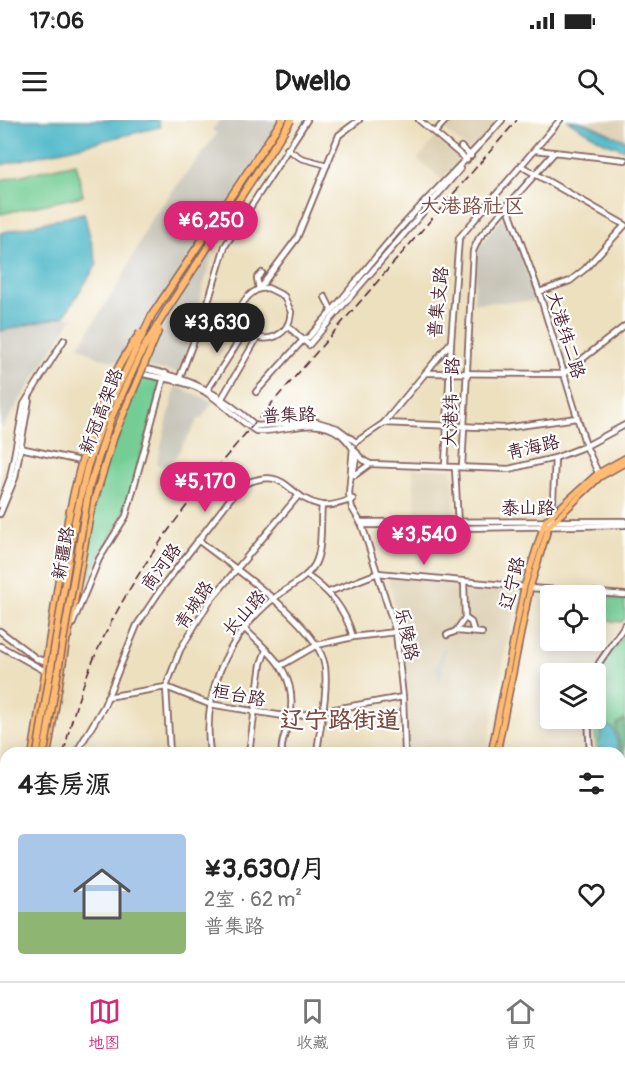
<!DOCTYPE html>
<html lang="zh">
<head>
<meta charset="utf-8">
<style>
	body { margin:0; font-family:Pangolin,"LXGW WenKai TC",sans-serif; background:#f6f6f6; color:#222; height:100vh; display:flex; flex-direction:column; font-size:22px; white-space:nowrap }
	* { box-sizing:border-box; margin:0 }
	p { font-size:20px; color:#767676 }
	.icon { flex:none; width:33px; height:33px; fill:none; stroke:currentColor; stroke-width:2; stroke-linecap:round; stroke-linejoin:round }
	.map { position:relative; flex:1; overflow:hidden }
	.side { position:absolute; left:0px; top:627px; width:626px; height:234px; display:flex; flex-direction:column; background:#fff; border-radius:18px 18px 0 0; box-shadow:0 3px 15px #0003 }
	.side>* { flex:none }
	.fabs { position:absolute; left:540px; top:465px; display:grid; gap:12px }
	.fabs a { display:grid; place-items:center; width:66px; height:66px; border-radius:6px; background:#fff; box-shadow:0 3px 15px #0003; font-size:30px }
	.price { position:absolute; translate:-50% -51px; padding:0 14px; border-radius:21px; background:#db2777; color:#fff; font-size:20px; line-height:39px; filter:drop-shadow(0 2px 3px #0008) }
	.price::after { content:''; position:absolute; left:50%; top:36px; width:18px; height:14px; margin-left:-9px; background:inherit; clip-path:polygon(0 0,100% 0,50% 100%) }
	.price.on { background:#222; color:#fff }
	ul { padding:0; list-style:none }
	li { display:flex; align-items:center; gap:18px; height:150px; padding:0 18px }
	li+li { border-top:2px solid #e0e0e0 }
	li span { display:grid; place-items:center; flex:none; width:168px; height:120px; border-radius:6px; color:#555 }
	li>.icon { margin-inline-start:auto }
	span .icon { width:72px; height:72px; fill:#fffc; stroke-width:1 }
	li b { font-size:26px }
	h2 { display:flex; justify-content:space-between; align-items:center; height:72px; padding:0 18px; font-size:26px }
	.status { display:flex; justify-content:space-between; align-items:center; height:42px; padding:0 30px; background:#fff; direction:ltr }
	.status svg { height:16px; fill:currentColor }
	header { display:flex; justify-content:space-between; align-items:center; height:78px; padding:0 18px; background:#fff; font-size:27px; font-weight:700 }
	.menu { display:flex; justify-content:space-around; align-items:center; height:84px; border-top:2px solid #e0e0e0; background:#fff; font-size:16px; color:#767676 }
	.menu a { display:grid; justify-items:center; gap:3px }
	.menu .on { color:#db2777 }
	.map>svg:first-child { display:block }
	.built { fill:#dccfb1 }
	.industrial { fill:#c7c4b8 }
	.green { fill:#73cd94; stroke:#5e7660; stroke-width:1.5 }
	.forest { fill:#5eb07e; stroke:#546854; stroke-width:1.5 }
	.water { fill:#4ab6c6; stroke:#4a6a78; stroke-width:1.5 }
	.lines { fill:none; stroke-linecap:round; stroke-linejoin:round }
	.minor-casing { stroke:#83635f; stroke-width:8 }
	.major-casing { stroke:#83635f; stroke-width:8 }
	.highway-casing { stroke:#83635f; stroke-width:9 }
	.minor { stroke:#fff; stroke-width:4.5 }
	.major { stroke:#ffbb71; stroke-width:5 }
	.highway { stroke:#ffbb71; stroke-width:6 }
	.rail { stroke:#4a1f2b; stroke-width:1.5; stroke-dasharray:9 4.5; stroke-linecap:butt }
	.highway-bridge-casing { stroke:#83635f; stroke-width:9; stroke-linecap:butt }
	.highway-bridge { stroke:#ffbb71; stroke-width:6 }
	.labels { text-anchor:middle; stroke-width:4.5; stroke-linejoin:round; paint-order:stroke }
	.street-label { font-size:18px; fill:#4a1f2b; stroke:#fff }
	.quarter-label { font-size:21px; fill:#7d4c40; stroke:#fff }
	.district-label { font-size:24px; font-weight:bold; fill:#7d4c40; stroke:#fff }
</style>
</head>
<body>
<div class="status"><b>17:06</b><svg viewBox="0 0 49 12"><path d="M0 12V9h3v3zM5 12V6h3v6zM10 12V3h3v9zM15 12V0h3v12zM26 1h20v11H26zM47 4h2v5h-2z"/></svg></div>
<header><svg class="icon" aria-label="menu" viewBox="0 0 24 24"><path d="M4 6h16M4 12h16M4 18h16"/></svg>Dwello<svg class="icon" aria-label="search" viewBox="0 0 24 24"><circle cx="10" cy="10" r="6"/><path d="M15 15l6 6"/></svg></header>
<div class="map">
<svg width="625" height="861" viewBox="0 0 625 861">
	<rect width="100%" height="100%" fill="#fff"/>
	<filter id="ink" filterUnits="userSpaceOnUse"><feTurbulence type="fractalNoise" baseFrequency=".0167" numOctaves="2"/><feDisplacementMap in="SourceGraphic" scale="12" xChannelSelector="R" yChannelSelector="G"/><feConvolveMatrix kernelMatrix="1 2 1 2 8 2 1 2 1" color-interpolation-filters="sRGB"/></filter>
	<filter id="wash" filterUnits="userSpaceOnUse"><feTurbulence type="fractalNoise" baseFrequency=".008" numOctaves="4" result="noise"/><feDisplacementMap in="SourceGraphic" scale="24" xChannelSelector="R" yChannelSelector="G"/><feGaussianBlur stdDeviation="1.35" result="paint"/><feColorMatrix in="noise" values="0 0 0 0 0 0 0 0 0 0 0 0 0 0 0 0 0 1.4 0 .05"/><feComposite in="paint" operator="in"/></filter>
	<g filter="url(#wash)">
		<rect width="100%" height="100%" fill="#ede0bf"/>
		<!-- built -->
		<g class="built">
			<path d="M449,0h51l-23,26 -3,-2 -5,6 -27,-23z"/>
			<path d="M585,0h40v20l-19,-7z"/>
			<path d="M435,18l26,21 -19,21 -24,-21z"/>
			<path d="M413,348l39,1 3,49 -39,-1z"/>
			<path d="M388,456l132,15 -13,51 -21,111h-78l-3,-101z"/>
			<path d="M281,855h43v6h-48z"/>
		</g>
		<!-- industrial -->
		<g class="industrial">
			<path d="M220,0h64l-54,85 -17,45 -33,123 -81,-15 -20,-12 42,-66 30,-61 66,-85 -5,-4z"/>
			<path d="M503,97h4l3,5 26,79 -62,2 3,-54z"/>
			<path d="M64,196l9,1 -73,115v-101z"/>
			<path d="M176,266l37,16 -12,17 -2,-1 -30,50 -12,-4 1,-6z"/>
			<path d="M442,528h4l-5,31 -3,-1 -2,-12z"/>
			<path d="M16,855h38v5l-42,1z"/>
		</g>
		<!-- green -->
		<g class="green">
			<path d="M76,43l7,33 -83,18v-34z"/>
			<path d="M144,258l15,3 2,2 -35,127 -32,56 -14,31 12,-81 14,-53 34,-82z"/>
			<path d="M607,477l18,2v20l-3,3 -18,-2z"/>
			<path d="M625,512v152l-5,2v-33h-23l-3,-33 8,-56z"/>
			<path d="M326,855h81l-3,6h-78z"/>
		</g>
		<!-- forest -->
		<path class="forest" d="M625,599v44l-9,-33 1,-6z"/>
		<!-- water -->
		<g class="water">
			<path d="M0,0h158l2,7 -160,38z"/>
			<path d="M567,0c24,0 35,13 58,20v10l-21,-8z"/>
			<path d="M84,93l13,51 -33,52 -64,15v-98z"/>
			<path d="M603,604l10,4 7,24v6v-5h-19l-1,-13z"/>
		</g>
	</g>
	<g filter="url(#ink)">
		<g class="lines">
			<defs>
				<g id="minor">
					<path d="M419,0l48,40"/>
					<path d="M435,12l11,-12"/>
					<path d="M461,27l10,9"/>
					<path d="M287,29l14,9 26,7"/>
					<path d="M535,30l90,10"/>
					<path d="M521,46l104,59"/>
					<path d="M507,85l32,87 47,154 12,27"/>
					<path d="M259,169l9,-1 16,8 7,16c-2,24 -24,34 -44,20 -12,-17 -7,-34 12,-43l38,-51 42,-103 20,-15"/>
					<path d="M259,169l-2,-11 5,-5"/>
					<path d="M539,172l31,-11 15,-12 40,-44"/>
					<path d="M206,189l35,11"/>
					<path d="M332,191c22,-26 42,-53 65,-79 34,-39 71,-73 105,-112"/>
					<path d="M288,206l15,14 6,-3 23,-26 -7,-14"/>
					<path d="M124,248c23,10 49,9 72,19 23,10 38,31 60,44 28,2 58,-16 84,3 12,9 16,24 30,30l139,5 46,-11 31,-12 39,-21"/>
					<path d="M142,248c49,11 76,24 114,58l61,-4 20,6 19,14"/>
					<path d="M427,253l136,1 62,-48"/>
					<path d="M180,257l26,-68 19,-63 82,-126"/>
					<path d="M208,269l38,-59"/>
					<path d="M256,272l47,-52 6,5 151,-176"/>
					<path d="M222,278l35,-60"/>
					<path d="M384,303l120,5 73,-10"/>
					<path d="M356,322l28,-19 67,-81"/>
					<path d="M353,327l-4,47 3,14 10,17 34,107 7,65 2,56"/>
					<path d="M20,328l65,14"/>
					<path d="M445,346l6,-124 8,-104 101,-118"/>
					<path d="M455,347l3,58 -2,11"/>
					<path d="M462,347l11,-216 6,-13 75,-85"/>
					<path d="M353,355l4,-22"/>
					<path d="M355,355l15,-11"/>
					<path d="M0,385l10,-27 14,-74 40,-64"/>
					<path d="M0,394l15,-36 14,-79"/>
					<path d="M552,401l3,-63"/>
					<path d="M360,402l265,-1"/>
					<path d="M362,405h96l5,3 162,-3"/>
					<path d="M198,420c34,27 121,84 127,127 3,28 -5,58 -8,86"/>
					<path d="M306,455c24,16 39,34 47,62"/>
					<path d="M464,461l1,37"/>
					<path d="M530,468l95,7"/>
					<path d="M329,472l49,-19 146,14"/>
					<path d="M72,505l27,-66 27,-43 39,-143"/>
					<path d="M244,508c28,28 54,45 46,89 -2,12 -10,24 -8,36"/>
					<path d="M0,511l37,28 12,3"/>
					<path d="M456,511l9,-13 6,4 3,10"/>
					<path d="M447,515l9,-4 26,2"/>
					<path d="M0,526l47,26"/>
					<path d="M282,545l35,-20 36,-8 43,-5"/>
					<path d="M596,562l3,-19 26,-38"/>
					<path d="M107,577l59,-10 43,17 81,13 113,-20"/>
					<path d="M588,598l2,35"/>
					<path d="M76,633l28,-47 33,-81 24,-36 79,-103c48,-23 44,11 81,19 10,2 23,-3 32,-6"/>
					<path d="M170,633l-4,-66 14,-37 29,-48 90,-107"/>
					<path d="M210,633c-8,-60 16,-115 63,-154 13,-11 33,-19 42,-35 8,-15 5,-42 7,-59"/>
					<path d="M249,633l12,-89 5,-14"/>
					<path d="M0,658l6,11"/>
					<path d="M0,666l6,10"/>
					<path d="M0,677l6,10"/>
					<path d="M620,774h5"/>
					<path d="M0,825l6,-8"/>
					<path d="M620,835h5"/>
					<path d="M175,855v6"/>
					<path d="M246,855l1,6"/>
					<path d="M545,855l5,6"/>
					<path d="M588,855v6"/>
					<path d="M63,861l9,-6"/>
					<path d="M409,861l3,-6"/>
				</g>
				<g id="major">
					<path d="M107,320l32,-73"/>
					<path d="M73,393l13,-53 19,-56"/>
					<path d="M32,633l15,-95"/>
					<path d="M48,633l20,-120"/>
					<path d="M491,633l33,-166 21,-66 53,-48 27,-15"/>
					<path d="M497,633l33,-165 19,-62 51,-49 25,-14"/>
					<path d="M0,742l6,-11"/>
					<path d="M0,773l6,-10"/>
					<path d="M467,855l5,6"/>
				</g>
				<g id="highway">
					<path d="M68,516l22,-122 24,-78"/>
					<path d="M46,542l22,-142"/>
					<path d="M0,750l6,-10"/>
				</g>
			</defs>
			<!-- minor casing -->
			<use href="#minor" class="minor-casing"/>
			<!-- major casing -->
			<use href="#major" class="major-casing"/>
			<!-- highway casing -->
			<use href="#highway" class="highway-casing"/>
			<!-- minor -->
			<use href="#minor" class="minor"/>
			<!-- major -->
			<use href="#major" class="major"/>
			<!-- highway -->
			<use href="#highway" class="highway"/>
			<!-- rail -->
			<g class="rail">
				<path d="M64,633c32,-159 148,-281 251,-399 67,-78 135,-156 202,-234"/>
				<path d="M0,806l6,-9"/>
			</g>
			<defs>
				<g id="highway-bridge">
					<path d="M114,316l45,-107"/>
					<path d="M68,400c13,-65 33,-133 72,-187"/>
					<path d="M37,633l38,-232 12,-53 19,-56 46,-97 130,-195"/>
					<path d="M44,633l45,-265 22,-70 32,-69 23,-38 125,-191"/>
					<path d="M0,764l6,-9"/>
				</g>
			</defs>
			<!-- highway-bridge casing -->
			<use href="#highway-bridge" class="highway-bridge-casing"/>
			<!-- highway-bridge -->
			<use href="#highway-bridge" class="highway-bridge"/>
		</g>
	</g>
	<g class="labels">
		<!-- street labels -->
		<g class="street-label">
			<text transform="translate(438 182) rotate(-84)" y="6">普集支路</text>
			<text transform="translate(566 215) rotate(73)" y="6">大港纬二路</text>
			<text transform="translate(451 282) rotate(-88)" y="6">大港纬一路</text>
			<text transform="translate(101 291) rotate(-69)" y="6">新冠高架路</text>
			<text transform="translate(289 295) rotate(-2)" y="6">普集路</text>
			<text transform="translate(533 327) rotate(-13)" y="6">青海路</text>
			<text x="528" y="394">泰山路</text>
			<text transform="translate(63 433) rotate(-80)" y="6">新疆路</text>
			<text transform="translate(161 447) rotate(-54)" y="6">商河路</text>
			<text transform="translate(512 463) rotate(-76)" y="6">辽宁路</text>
			<text transform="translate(194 485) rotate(-56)" y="6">青城路</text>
			<text transform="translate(244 493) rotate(-48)" y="6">长山路</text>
			<text transform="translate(407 514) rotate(78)" y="6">乐陵路</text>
			<text transform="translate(239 575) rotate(11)" y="6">桓台路</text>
		</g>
		<!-- quarter labels -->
		<g class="quarter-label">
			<text x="472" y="93">大港路社区</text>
		</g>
		<!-- district labels -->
		<g class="district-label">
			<text x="340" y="608">辽宁路街道</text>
		</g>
	</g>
</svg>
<div class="fabs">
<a><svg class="icon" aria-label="locate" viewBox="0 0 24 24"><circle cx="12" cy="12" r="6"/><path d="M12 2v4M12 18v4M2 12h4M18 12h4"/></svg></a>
<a><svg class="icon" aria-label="layers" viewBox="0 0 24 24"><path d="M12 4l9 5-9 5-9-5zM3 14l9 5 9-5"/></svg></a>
</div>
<b class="price" style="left:211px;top:132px">¥6,250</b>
<b class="price on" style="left:217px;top:234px">¥3,630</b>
<b class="price" style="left:205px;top:393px">¥5,170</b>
<b class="price" style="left:424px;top:446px">¥3,540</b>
<section class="side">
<h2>4套房源<svg class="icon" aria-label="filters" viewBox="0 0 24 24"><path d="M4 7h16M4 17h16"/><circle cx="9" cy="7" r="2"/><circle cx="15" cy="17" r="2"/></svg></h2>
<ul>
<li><span style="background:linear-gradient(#a9c7e8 65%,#8fb573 0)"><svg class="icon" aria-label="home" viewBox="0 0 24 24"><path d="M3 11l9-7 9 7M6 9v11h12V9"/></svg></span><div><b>¥3,630/月</b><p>2室 · 62 m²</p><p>普集路</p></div><svg class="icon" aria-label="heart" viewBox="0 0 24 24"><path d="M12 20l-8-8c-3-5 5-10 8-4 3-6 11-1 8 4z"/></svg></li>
</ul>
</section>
</div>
<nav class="menu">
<a class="on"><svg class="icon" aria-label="map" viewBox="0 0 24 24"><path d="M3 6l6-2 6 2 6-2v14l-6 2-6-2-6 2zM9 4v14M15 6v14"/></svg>地图</a>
<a><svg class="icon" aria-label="saved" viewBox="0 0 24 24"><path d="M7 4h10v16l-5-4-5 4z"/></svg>收藏</a>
<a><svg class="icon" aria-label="home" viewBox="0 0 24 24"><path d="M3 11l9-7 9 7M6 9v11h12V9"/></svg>首页</a>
</nav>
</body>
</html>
